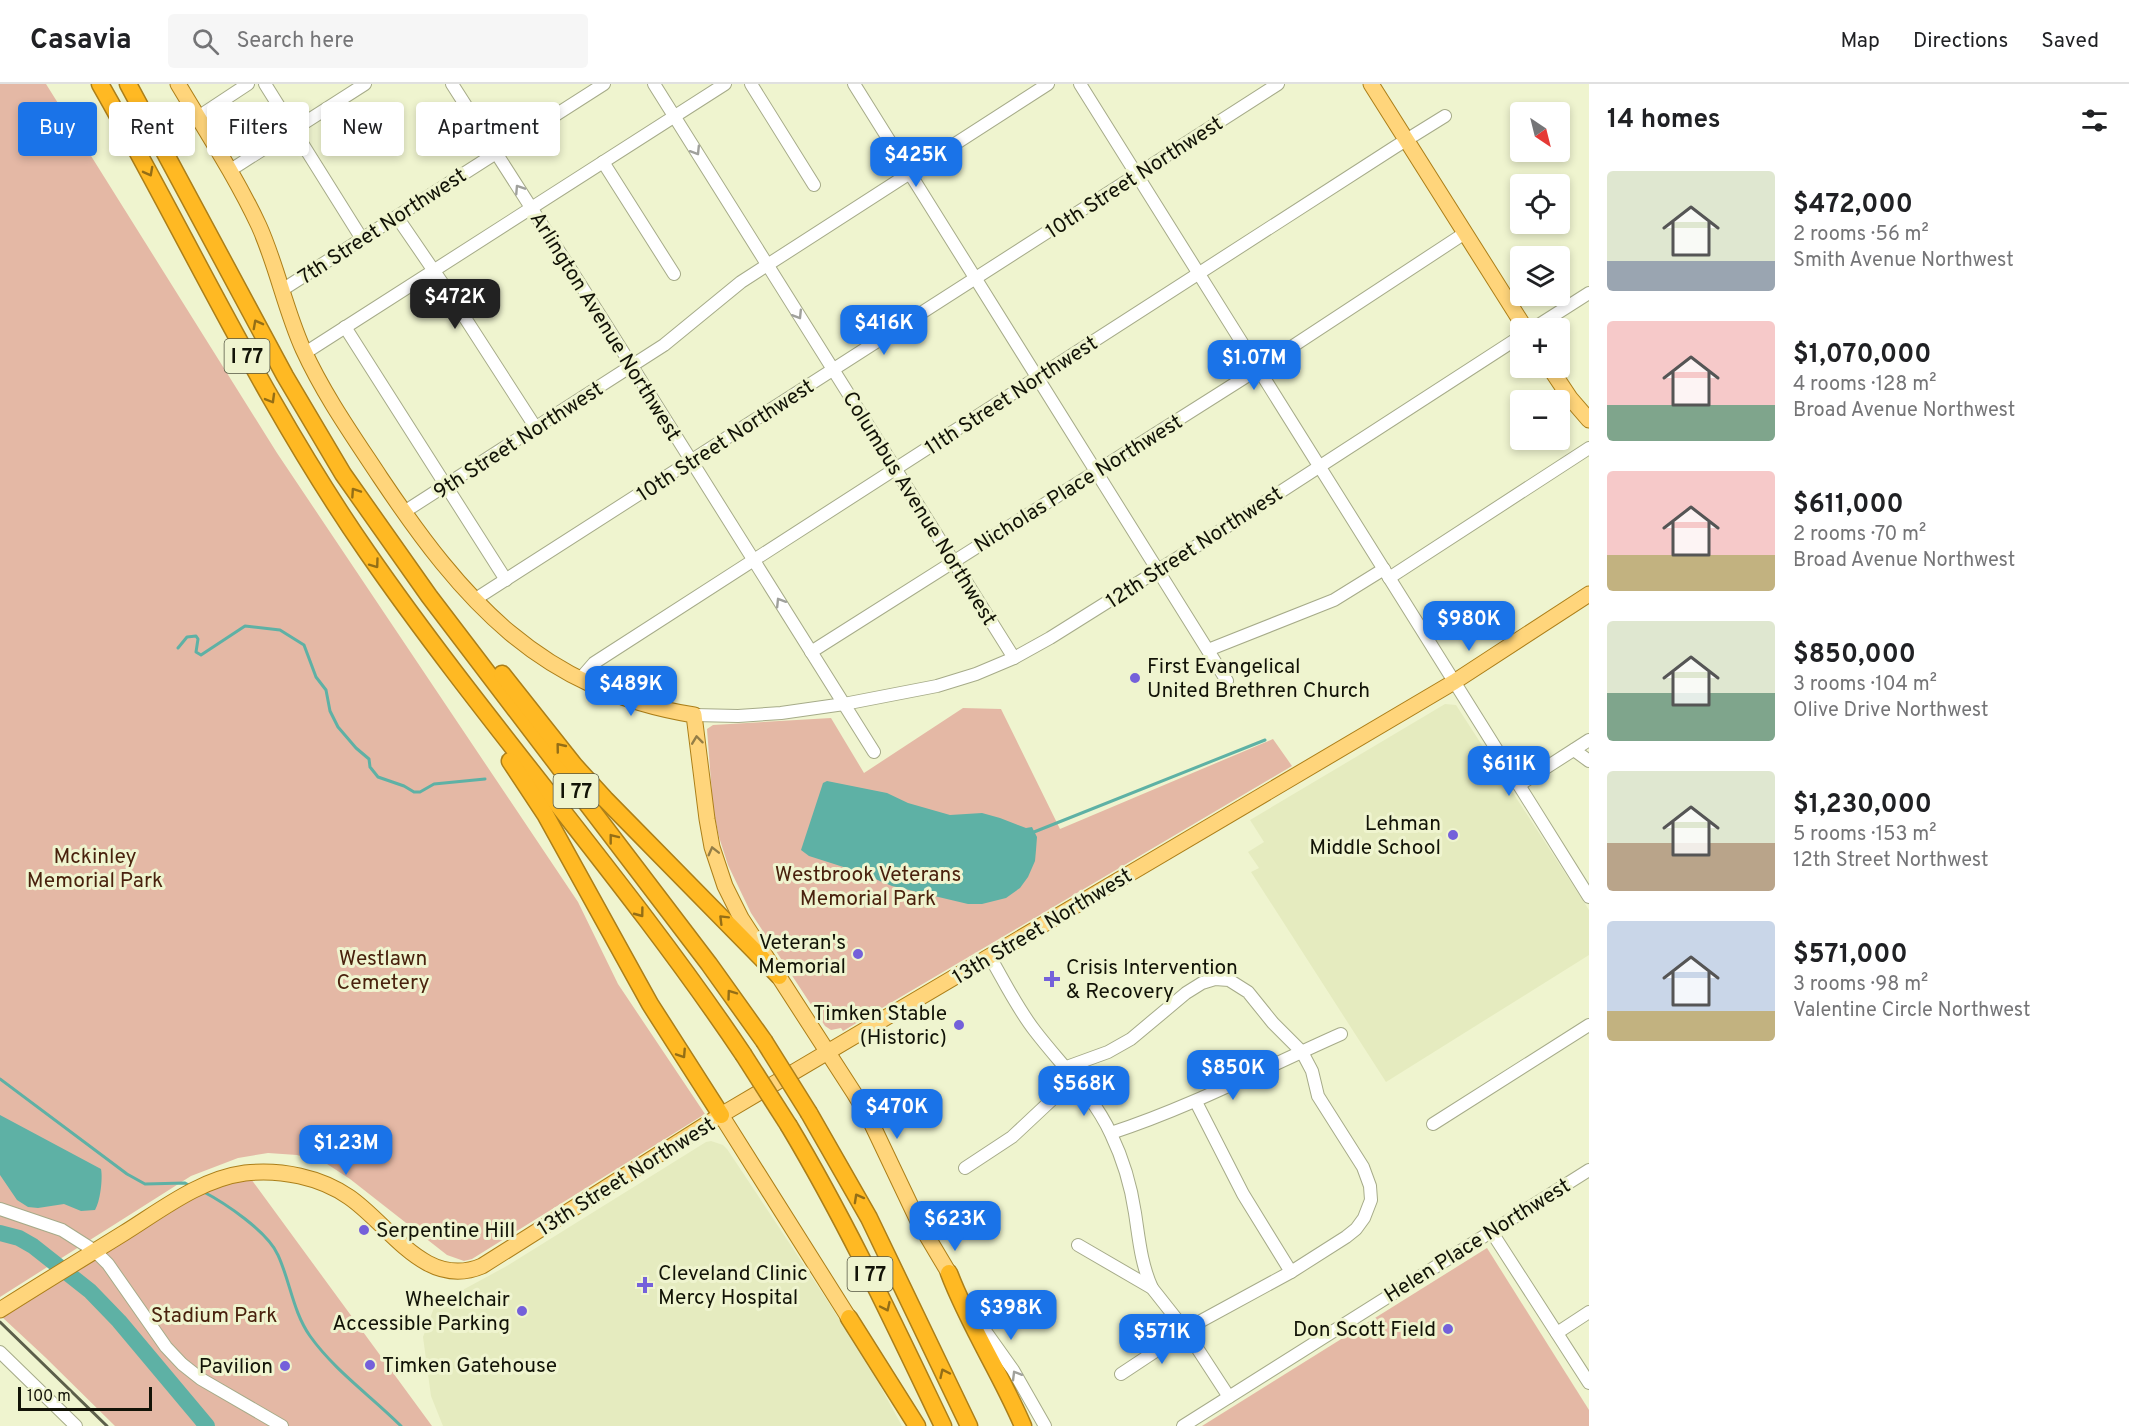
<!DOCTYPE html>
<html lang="en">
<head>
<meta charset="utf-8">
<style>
	body { margin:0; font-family:Overpass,sans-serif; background:#f6f6f6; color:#202124; height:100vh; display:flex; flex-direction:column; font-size:22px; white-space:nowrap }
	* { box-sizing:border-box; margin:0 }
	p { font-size:20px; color:#757577 }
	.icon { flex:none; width:33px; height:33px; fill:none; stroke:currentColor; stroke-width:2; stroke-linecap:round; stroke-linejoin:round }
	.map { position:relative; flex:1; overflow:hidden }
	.side { display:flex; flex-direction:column; background:#fff; width:540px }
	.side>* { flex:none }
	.guide { position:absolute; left:18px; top:18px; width:570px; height:54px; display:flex; gap:12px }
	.needle { width:39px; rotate:145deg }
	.controls { position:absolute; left:1510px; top:18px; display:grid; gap:12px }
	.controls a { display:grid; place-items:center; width:60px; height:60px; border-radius:6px; background:#fff; box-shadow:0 3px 9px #0003; font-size:30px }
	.scale { position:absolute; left:18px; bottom:15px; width:134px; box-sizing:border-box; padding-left:6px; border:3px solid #121307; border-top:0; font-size:16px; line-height:21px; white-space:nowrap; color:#121307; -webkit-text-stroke:4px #eff4cf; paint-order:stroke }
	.price { position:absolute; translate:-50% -51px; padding:0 14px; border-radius:12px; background:#1a73e8; color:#fff; font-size:20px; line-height:39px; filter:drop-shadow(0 2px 3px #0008) }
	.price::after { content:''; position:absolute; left:50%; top:36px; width:18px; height:14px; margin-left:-9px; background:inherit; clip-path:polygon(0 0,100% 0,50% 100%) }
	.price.on { background:#222; color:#fff }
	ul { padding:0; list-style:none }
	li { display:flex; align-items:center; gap:18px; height:150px; padding:0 18px }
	li span { display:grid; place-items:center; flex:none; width:168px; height:120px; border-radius:6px; color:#555 }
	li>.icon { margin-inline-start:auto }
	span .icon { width:72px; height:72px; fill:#fffc; stroke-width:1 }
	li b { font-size:26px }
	h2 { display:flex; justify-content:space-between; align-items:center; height:72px; padding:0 18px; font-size:26px }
	.pill { padding:0 21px; border-radius:6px; background:#fff; box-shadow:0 3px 9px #0003; font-size:21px; line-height:54px }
	.pill.on { background:#1a73e8; color:#fff }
	header { display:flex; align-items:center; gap:36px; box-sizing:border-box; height:84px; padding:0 30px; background:#fff; border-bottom:2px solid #e0e0e0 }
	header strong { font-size:28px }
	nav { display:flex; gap:33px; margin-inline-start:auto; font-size:21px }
	.search { width:420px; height:54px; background:#f6f6f6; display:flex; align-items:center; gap:15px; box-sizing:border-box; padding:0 21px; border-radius:6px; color:#757577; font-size:22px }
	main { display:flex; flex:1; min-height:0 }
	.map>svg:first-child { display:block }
	.built { fill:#e5ebbf }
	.green { fill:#e4b8a5 }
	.water { fill:#5eb1a5 }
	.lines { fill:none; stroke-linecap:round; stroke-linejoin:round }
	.stream { stroke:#5eb1a5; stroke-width:3 }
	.river { stroke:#5eb1a5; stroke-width:16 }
	.minor-casing { stroke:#a6ab89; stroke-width:14 }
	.major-casing { stroke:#ac7f19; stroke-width:17 }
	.highway-casing { stroke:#ac7f19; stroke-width:19 }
	.minor { stroke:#fff; stroke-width:12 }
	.major { stroke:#ffd57b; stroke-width:15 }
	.highway { stroke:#ffb923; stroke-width:16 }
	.rail { stroke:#5c5f4a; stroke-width:3 }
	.highway-bridge-casing { stroke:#ac7f19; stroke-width:19; stroke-linecap:butt }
	.highway-bridge { stroke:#ffb923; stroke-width:16 }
	.oneway { stroke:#a0a19c }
	.oneway2 { stroke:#946e16 }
	.oneway3 { stroke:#947e47 }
	.poi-dot { fill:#7460da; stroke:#eff4cf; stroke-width:2 }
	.labels { text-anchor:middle; stroke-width:6; stroke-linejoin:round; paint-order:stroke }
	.shield { fill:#eff4cf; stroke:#545643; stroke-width:1.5 }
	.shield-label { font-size:20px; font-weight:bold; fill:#121307 }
	.street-label { font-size:21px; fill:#121307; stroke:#eff4cf }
	.poi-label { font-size:21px; fill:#121307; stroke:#eff4cf; text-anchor:end }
	.park-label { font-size:21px; fill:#49210d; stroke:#eff4cf }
</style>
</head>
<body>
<header>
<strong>Casavia</strong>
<div class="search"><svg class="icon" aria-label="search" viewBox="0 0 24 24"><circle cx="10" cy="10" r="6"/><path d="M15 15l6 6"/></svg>Search here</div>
<nav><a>Map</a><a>Directions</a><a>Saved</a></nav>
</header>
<main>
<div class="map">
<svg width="1589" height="1342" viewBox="0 0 1589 1342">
	<rect width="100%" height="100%" fill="#eff4cf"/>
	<!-- built -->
	<g class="built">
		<path d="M1445,620l11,1 133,205v45l-203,127 -135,-210 8,-4 -11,-16 16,-10 -14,-22z"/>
		<path d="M711,1057l12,4 4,4 22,33 80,121 43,68 30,55h-459l-12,-30 -8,-59 12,-32 70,-38 201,-125z"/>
	</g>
	<!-- green -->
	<g class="green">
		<path d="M0,0h46l231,369 301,449 40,82 87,130 -233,145 -8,2 -17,-6 -97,-76 -23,-15 -30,-9 -29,-2 -30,5 -47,18 -191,121z"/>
		<path d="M963,624l38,1 59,120 213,-90 19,27 -449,265 -2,-3 -10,2 -6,-4 -74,-113 -23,-48 -9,-28 -6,-29 -6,-79 6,-4 118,-7 33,55z"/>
		<path d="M251,1095l181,247h-317l-70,-69 -43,-40 215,-133z"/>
		<path d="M1487,1164l102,162v16h-387z"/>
	</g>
	<!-- water -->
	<g class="water">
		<path d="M827,697l60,12 21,10 42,12 32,-2 18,5 26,10 6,-1 5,10 -1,13 -1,11 -7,16 -8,11 -14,10 -24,6h-14l-76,-18 -36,-15 -47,-15 -8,-6 22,-67z"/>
		<path d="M0,1031l101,54c2,10 -1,33 -6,41l-14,1 -17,-7 -26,4 -10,-1 -11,-7 -17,-25z"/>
	</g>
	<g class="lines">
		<!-- stream -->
		<g class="stream">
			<path d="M178,564l9,-11 9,-1 2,3 -2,13 5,3 44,-29 35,4 24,15 12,32 10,13 4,21 8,16 18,21 13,11 1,8 8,10 26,9 10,6h6l14,-8 51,-5"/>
			<path d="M1034,748l231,-92"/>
			<path d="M0,995l127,95 18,10 40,-1 5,3"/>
			<path d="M202,1107c23,12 65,40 76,64 12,26 15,57 32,81 24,34 61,60 91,90"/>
		</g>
		<!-- river -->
		<path class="river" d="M0,1149l19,5 14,8 57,45 29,30 88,105"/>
		<defs>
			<g id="minor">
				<path d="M265,0l97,155"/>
				<path d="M452,0l151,236 271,432"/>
				<path d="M654,0l360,574"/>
				<path d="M751,0l63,101"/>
				<path d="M854,0l373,597"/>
				<path d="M1080,0l509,813"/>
				<path d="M198,33l50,-33"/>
				<path d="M603,78l71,112"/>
				<path d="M229,87l136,-87"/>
				<path d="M397,133l50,73 89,138"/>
				<path d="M282,206l322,-206"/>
				<path d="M345,243l161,253"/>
				<path d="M1534,244l55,-35"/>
				<path d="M305,269l420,-269"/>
				<path d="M404,428l260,-167 77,-63 307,-198"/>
				<path d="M1389,494l200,-130"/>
				<path d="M474,516l804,-516"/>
				<path d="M1208,566l126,-50 50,-31"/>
				<path d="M811,568l447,-283 207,-136"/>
				<path d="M580,595l14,-16 801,-516 50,-31"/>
				<path d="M694,631l44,1 43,-3 63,-9 93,-18 39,-12 38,-16 36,-20 153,-96 318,-206"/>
				<path d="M1574,666l15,11"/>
				<path d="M1519,701l70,-45"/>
				<path d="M990,873c14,24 27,51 45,74 26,34 58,64 76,103 12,25 20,52 24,79 4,26 6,51 17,75"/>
				<path d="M1064,984l44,-16 23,-13 55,-46 16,-10 13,-4 14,1 19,12 25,31 29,29 10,19 6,25 45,71 7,19 1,14 -7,18 -8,11 -10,8 -55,35 -90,49 -80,53"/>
				<path d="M1196,1018l47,92 48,78"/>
				<path d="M1433,1040l156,-99"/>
				<path d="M1111,1049c80,-26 153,-65 230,-99"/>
				<path d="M965,1084l47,-31 62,-58"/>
				<path d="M0,1125l62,21 33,21 13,13 58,83 16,17 19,15 81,47"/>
				<path d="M1491,1147l98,152"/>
				<path d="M1078,1161l74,43 34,43 43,66"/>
				<path d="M976,1234l37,52 32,56"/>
				<path d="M1557,1249l32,-21"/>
				<path d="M0,1268l76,74"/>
				<path d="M1183,1342l406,-256"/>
			</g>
			<g id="major">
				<path d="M178,0c28,47 58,93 81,142 18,40 26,83 44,123 21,46 50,87 77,128 83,124 160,213 314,238l13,104 5,28 13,39 16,32 113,175 15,25 49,103 31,52"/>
				<path d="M1371,0l154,244"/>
				<path d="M1550,284l20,30 19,22"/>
				<path d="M721,1031l128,203"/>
				<path d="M0,1226c41,-26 82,-51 124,-77 37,-23 76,-54 121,-60 36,-4 75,4 104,24 41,28 76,93 133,69l239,-151 733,-433 135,-88"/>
			</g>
			<g id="highway">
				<path d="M100,0c89,156 164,320 267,468 119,172 260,329 376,502"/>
				<path d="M128,0l157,292 58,98 86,122 280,368 55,77"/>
				<path d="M502,590l72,91 31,34 174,177"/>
				<path d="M510,677l35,53 105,190 71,111"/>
				<path d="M809,1029l60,105 100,208"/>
				<path d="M789,1042c58,97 105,198 154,300"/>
				<path d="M949,1189c20,53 52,101 74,153"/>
				<path d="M849,1234l68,108"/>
			</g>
		</defs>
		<!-- minor casing -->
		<use href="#minor" class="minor-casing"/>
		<!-- major casing -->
		<use href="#major" class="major-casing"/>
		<!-- highway casing -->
		<use href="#highway" class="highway-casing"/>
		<!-- minor -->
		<use href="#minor" class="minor"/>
		<!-- major -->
		<use href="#major" class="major"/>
		<!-- highway -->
		<use href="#highway" class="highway"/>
		<!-- rail -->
		<path class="rail" d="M0,1238l107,104"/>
		<defs>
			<g id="highway-bridge">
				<path d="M764,957l45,72"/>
				<path d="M743,970l46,72"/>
			</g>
		</defs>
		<!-- highway-bridge casing -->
		<use href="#highway-bridge" class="highway-bridge-casing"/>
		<!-- highway-bridge -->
		<use href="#highway-bridge" class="highway-bridge"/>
	</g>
	<!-- one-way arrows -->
	<defs><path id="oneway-chevron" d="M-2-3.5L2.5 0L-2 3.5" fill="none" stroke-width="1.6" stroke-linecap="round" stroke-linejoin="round" transform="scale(1.5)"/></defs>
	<g class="oneway">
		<use href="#oneway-chevron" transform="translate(696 67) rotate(58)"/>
		<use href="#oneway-chevron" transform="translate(519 105) rotate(-123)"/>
		<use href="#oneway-chevron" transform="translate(798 231) rotate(58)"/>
		<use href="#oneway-chevron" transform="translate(780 518) rotate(-122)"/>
		<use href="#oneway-chevron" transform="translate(1016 1291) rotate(-121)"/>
	</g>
	<g class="oneway2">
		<use href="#oneway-chevron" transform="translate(149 88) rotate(62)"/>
		<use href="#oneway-chevron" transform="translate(257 240) rotate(-118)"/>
		<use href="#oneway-chevron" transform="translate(271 315) rotate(60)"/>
		<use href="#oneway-chevron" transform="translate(355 408) rotate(-124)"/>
		<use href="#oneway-chevron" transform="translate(375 480) rotate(54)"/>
		<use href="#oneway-chevron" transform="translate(560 663) rotate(-129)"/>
		<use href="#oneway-chevron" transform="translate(613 754) rotate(-128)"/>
		<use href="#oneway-chevron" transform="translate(640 829) rotate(53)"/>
		<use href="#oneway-chevron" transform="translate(723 835) rotate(-135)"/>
		<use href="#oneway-chevron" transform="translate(731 910) rotate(-126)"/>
		<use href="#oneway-chevron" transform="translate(682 970) rotate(57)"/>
		<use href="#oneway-chevron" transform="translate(858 1114) rotate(-119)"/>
		<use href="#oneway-chevron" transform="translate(886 1223) rotate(65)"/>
		<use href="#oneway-chevron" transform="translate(944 1289) rotate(-115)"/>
	</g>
	<g class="oneway3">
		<use href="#oneway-chevron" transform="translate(697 656) rotate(-97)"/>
		<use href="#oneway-chevron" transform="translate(713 767) rotate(-104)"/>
	</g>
	<!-- markers -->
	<g class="poi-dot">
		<circle cx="1135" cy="594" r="6"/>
		<circle cx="1453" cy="751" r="6"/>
		<circle cx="858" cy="870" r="6"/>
		<path d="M1049 886h6v6h6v6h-6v6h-6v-6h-6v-6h6z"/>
		<circle cx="959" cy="941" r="6"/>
		<circle cx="364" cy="1146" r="6"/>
		<path d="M642 1192h6v6h6v6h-6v6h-6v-6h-6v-6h6z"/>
		<circle cx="522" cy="1227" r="6"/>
		<circle cx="1448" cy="1245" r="6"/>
		<circle cx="370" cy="1281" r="6"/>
		<circle cx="285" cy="1282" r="6"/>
	</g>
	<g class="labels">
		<!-- shield labels -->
		<g class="shield">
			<rect x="224.5" y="255" width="45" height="34" rx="4.5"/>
			<rect x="553.5" y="690" width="45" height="34" rx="4.5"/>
			<rect x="847.5" y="1173" width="45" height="34" rx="4.5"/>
		</g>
		<g class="shield-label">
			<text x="247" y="279">I 77</text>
			<text x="576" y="714">I 77</text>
			<text x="870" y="1197">I 77</text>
		</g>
		<!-- street labels -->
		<g class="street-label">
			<text transform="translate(1134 93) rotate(-33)" y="7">10th Street Northwest</text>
			<text transform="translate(382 142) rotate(-33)" y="7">7th Street Northwest</text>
			<text transform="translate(606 242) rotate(58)" y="7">Arlington Avenue Northwest</text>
			<text transform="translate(1011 311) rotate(-33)" y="7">11th Street Northwest</text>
			<text transform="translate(518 356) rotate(-33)" y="7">9th Street Northwest</text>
			<text transform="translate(725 356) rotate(-33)" y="7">10th Street Northwest</text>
			<text transform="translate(1078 399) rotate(-32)" y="7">Nicholas Place Northwest</text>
			<text transform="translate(920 424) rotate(58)" y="7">Columbus Avenue Northwest</text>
			<text transform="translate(1194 463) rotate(-33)" y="7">12th Street Northwest</text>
			<text transform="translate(1042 842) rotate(-31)" y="7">13th Street Northwest</text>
			<text transform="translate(626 1092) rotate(-32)" y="7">13th Street Northwest</text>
			<text transform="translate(1477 1156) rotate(-32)" y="7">Helen Place Northwest</text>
		</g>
		<!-- poi labels -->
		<g class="poi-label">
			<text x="1147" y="589" text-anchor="start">First Evangelical<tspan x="1147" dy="24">United Brethren Church</tspan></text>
			<text x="1441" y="746">Lehman<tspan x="1441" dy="24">Middle School</tspan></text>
			<text x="846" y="865">Veteran's<tspan x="846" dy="24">Memorial</tspan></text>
			<text x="1066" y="890" text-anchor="start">Crisis Intervention<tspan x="1066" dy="24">&amp; Recovery</tspan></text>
			<text x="947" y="936">Timken Stable<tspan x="947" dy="24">(Historic)</tspan></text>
			<text x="376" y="1153" text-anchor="start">Serpentine Hill</text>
			<text x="658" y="1196" text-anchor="start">Cleveland Clinic<tspan x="658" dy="24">Mercy Hospital</tspan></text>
			<text x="510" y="1222">Wheelchair<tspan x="510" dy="24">Accessible Parking</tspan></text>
			<text x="1436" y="1252">Don Scott Field</text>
			<text x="382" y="1288" text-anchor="start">Timken Gatehouse</text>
			<text x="273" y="1289">Pavilion</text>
		</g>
		<!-- park labels -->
		<g class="park-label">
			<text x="95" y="779">Mckinley<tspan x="95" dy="24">Memorial Park</tspan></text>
			<text x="868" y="797">Westbrook Veterans<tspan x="868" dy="24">Memorial Park</tspan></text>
			<text x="383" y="881">Westlawn<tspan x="383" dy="24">Cemetery</tspan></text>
			<text x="214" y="1238">Stadium Park</text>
		</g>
	</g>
</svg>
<div class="controls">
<a><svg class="needle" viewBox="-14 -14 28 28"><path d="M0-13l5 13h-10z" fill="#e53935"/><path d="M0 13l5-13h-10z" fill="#757577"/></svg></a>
<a><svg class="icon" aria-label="locate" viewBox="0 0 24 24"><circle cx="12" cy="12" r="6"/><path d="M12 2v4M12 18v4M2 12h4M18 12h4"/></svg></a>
<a><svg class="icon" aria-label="layers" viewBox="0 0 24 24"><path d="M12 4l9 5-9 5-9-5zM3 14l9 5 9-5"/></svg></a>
<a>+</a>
<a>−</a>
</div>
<div class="scale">100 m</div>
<b class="price" style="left:916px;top:104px">$425K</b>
<b class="price on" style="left:455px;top:246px">$472K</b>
<b class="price" style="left:884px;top:272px">$416K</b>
<b class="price" style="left:1254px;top:307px">$1.07M</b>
<b class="price" style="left:1469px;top:568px">$980K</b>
<b class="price" style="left:631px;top:633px">$489K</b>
<b class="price" style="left:1509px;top:713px">$611K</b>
<b class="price" style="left:1233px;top:1017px">$850K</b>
<b class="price" style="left:1084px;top:1033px">$568K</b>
<b class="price" style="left:897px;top:1056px">$470K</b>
<b class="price" style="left:346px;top:1092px">$1.23M</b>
<b class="price" style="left:955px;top:1168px">$623K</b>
<b class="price" style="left:1011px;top:1257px">$398K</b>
<b class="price" style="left:1162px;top:1281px">$571K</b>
<div class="guide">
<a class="pill on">Buy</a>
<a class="pill">Rent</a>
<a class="pill">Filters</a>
<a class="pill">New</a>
<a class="pill">Apartment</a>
</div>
</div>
<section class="side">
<h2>14 homes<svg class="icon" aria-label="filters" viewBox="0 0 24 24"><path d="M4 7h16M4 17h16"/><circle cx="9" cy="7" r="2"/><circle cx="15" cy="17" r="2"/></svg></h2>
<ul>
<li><span style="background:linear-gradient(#dfe7d0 75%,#9aa5b1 0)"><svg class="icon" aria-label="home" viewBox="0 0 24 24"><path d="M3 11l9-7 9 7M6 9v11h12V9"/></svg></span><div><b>$472,000</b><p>2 rooms · 56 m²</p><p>Smith Avenue Northwest</p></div></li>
<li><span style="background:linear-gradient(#f6c9c9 70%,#7fa58c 0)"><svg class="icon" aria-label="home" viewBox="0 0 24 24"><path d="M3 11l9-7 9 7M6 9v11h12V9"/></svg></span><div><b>$1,070,000</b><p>4 rooms · 128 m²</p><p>Broad Avenue Northwest</p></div></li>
<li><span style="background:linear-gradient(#f6c9c9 70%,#c2b280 0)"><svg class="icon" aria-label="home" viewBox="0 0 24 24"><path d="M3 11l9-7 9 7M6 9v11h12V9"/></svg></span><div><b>$611,000</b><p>2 rooms · 70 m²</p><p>Broad Avenue Northwest</p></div></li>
<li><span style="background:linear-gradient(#dfe7d0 60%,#7fa58c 0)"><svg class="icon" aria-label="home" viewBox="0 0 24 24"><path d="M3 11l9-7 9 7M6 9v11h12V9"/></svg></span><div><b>$850,000</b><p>3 rooms · 104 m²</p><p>Olive Drive Northwest</p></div></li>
<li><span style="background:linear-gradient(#dfe7d0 60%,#b9a48a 0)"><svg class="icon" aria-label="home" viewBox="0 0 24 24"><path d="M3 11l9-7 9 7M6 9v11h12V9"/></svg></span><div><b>$1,230,000</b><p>5 rooms · 153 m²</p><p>12th Street Northwest</p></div></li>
<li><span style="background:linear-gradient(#c9d6e8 75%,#c2b280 0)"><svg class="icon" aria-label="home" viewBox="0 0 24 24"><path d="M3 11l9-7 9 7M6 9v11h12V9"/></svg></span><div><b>$571,000</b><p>3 rooms · 98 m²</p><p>Valentine Circle Northwest</p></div></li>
</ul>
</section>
</main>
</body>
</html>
